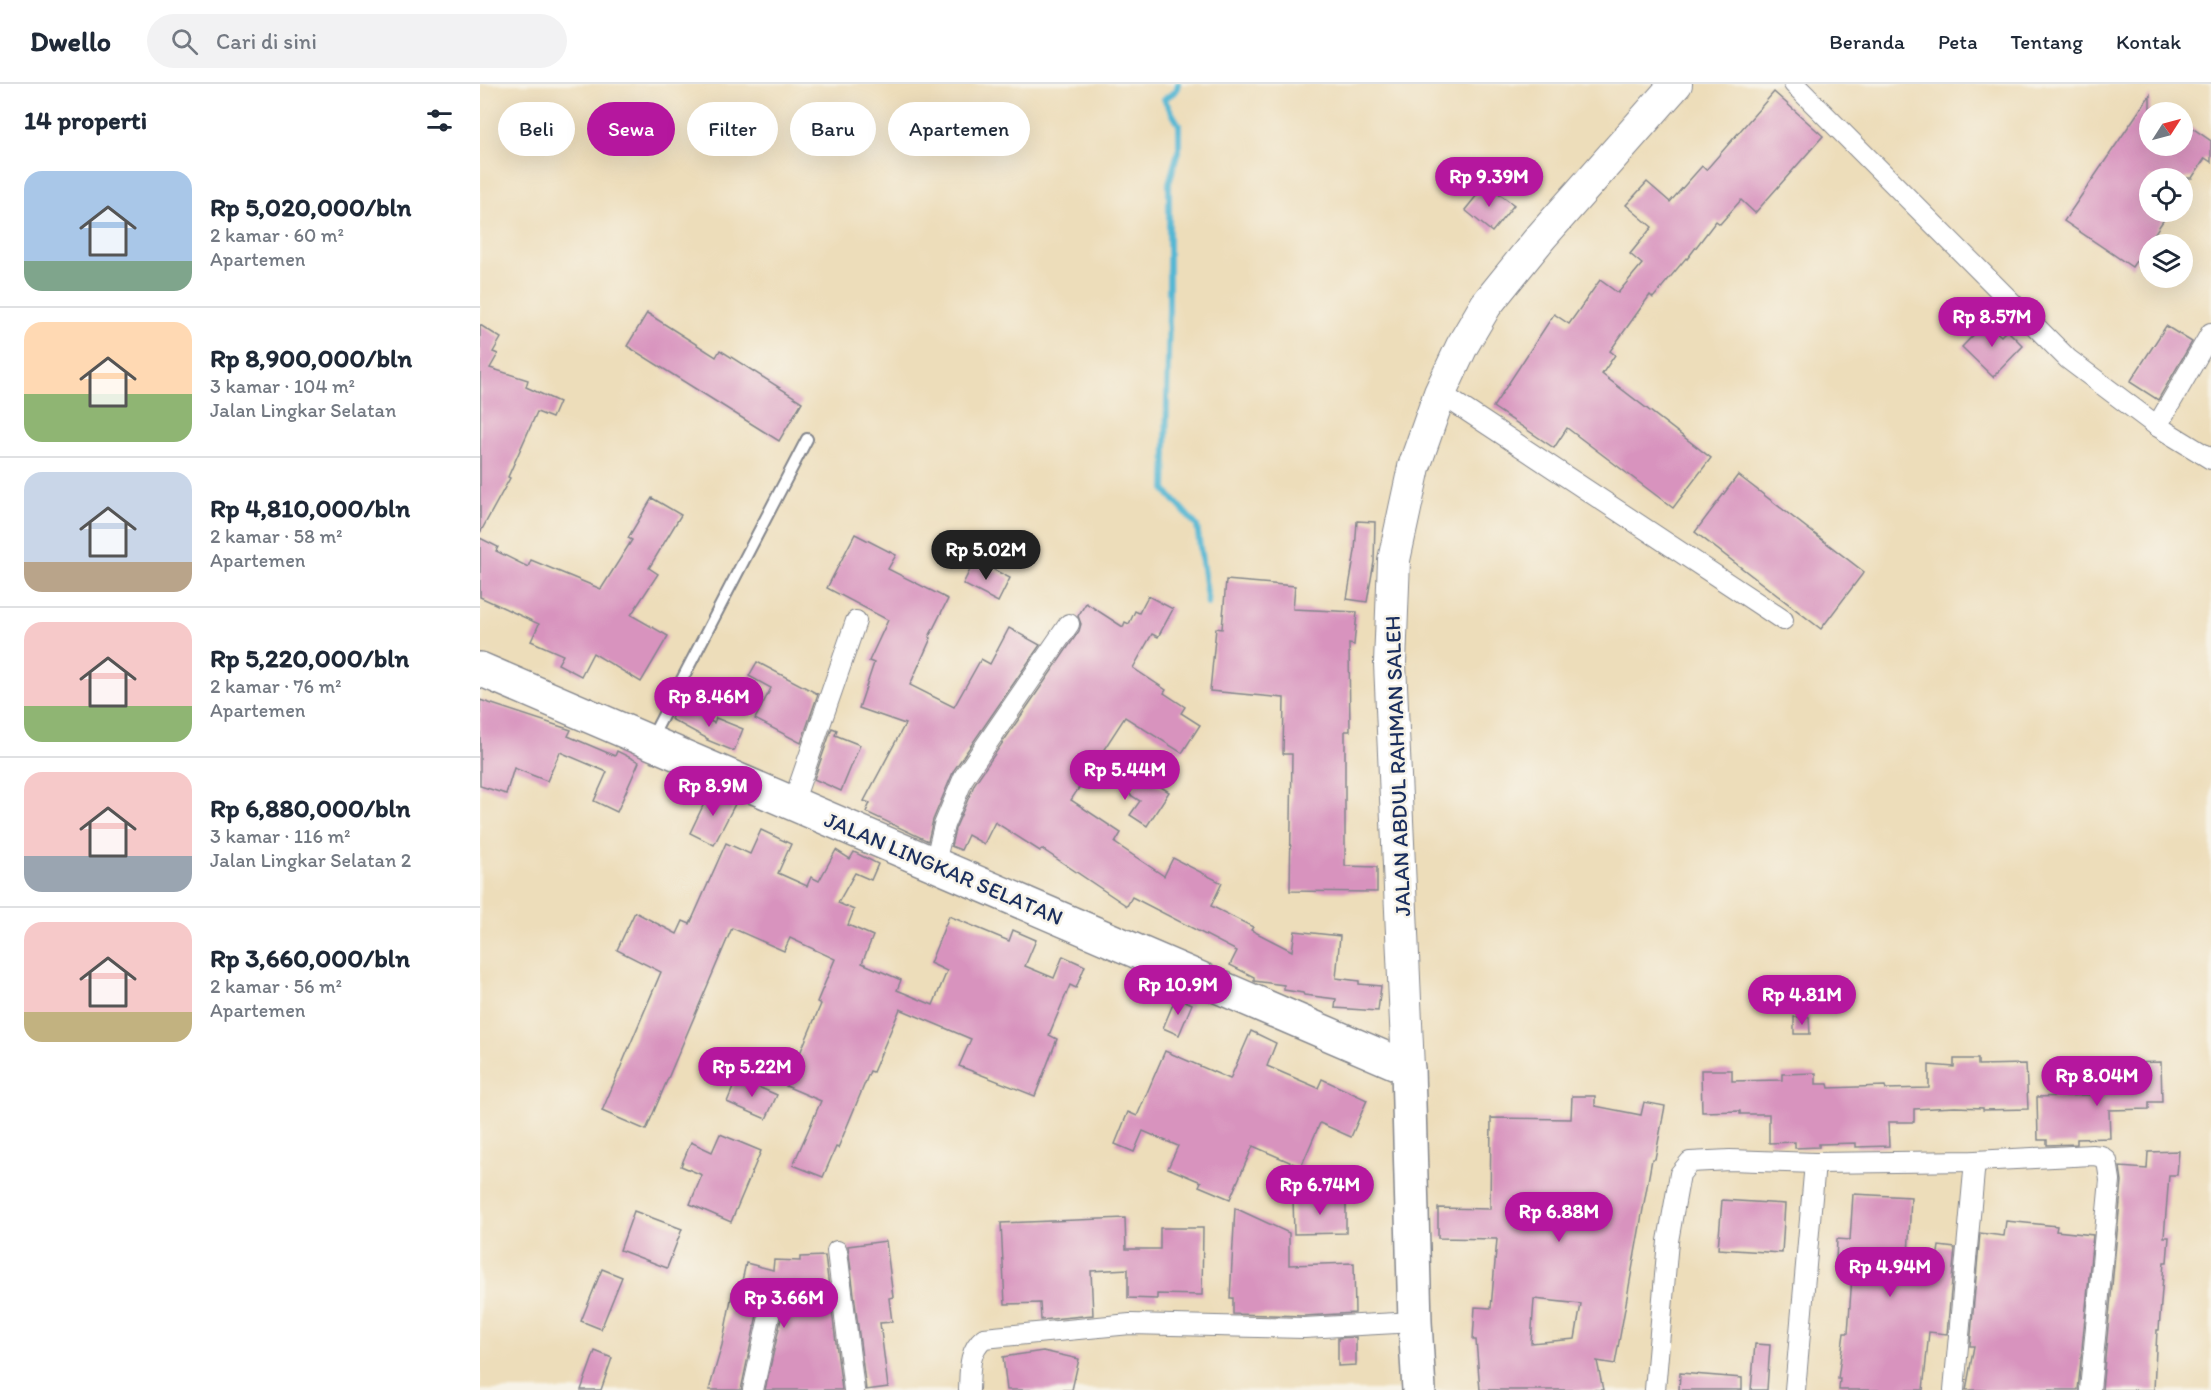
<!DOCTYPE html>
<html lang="id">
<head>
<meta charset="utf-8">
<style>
	body { margin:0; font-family:Itim,sans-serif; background:#f2f2f3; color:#1f2937; height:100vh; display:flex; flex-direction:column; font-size:22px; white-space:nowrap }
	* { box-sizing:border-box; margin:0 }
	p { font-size:20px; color:#747a83 }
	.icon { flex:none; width:33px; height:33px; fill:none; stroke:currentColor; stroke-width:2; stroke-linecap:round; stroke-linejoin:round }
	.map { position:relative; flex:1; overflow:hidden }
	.panel { display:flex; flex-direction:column; background:#fff; width:480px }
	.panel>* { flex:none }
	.hud { position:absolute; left:18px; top:18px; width:570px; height:54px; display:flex; gap:12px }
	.needle { width:39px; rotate:54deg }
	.tools { position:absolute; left:1659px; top:18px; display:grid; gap:12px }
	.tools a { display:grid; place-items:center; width:54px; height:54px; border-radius:50%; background:#fff; box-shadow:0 6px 24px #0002; font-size:30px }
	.price { position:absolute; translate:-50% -51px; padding:0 14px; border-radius:21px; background:#b5179e; color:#fff; font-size:20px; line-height:39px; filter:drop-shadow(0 2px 3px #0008) }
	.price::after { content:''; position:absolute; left:50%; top:36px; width:18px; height:14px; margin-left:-9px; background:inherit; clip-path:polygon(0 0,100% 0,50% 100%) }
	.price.on { background:#222; color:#fff }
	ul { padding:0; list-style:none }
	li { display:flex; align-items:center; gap:18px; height:150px; padding:0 24px }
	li+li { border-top:2px solid #e0e1e3 }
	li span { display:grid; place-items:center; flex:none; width:168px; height:120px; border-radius:18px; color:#555 }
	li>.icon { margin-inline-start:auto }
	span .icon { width:72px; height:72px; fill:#fffc; stroke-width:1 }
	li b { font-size:26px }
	h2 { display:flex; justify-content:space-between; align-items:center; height:72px; padding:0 24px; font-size:26px }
	.tag { padding:0 21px; border-radius:27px; background:#fff; box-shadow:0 6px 24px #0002; font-size:21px; line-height:54px }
	.tag.on { background:#b5179e; color:#fff }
	header { display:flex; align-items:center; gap:36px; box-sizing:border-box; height:84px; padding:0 30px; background:#fff; border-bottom:2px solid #e0e1e3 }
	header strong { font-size:28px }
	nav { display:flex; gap:33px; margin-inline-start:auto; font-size:21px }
	.search { width:420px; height:54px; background:#f2f2f3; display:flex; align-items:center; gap:15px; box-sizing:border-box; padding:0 21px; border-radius:33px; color:#747a83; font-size:22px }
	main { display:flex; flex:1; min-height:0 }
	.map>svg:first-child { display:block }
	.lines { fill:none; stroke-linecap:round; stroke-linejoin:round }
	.stream { stroke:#55b7d3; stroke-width:6 }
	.building { fill:#d893be; fill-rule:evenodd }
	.lane-casing { stroke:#84868c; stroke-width:14 }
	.street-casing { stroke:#84868c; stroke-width:22 }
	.primary-casing { stroke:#84868c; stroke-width:34 }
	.highway-casing { stroke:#84868c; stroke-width:36 }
	.lane { stroke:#fff; stroke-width:10 }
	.street { stroke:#fff; stroke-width:20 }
	.primary { stroke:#fff; stroke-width:32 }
	.highway { stroke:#fff; stroke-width:33 }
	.labels { text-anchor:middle; stroke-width:5; stroke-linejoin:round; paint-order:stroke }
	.street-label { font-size:22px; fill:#1b2f5e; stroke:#f7f3e8 }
</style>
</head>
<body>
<header>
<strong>Dwello</strong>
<div class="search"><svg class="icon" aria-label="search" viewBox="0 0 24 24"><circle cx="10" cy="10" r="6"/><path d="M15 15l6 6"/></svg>Cari di sini</div>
<nav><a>Beranda</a><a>Peta</a><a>Tentang</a><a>Kontak</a></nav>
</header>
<main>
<section class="panel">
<h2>14 properti<svg class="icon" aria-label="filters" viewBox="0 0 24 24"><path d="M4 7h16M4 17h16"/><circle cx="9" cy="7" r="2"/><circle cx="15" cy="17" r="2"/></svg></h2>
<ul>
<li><span style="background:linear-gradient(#a9c7e8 75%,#7fa58c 0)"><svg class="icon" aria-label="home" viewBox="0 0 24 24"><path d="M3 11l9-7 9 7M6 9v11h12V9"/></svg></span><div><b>Rp 5,020,000/bln</b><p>2 kamar · 60 m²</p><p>Apartemen</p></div></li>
<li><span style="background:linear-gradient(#ffd9b3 60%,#8fb573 0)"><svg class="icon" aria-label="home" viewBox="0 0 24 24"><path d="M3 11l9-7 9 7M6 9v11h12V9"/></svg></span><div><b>Rp 8,900,000/bln</b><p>3 kamar · 104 m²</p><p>Jalan Lingkar Selatan</p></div></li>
<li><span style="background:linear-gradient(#c9d6e8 75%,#b9a48a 0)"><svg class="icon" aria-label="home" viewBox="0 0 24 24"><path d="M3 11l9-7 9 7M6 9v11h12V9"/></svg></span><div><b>Rp 4,810,000/bln</b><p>2 kamar · 58 m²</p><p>Apartemen</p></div></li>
<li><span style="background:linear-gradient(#f6c9c9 70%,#8fb573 0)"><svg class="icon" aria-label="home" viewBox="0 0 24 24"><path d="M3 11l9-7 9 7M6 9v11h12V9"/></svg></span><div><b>Rp 5,220,000/bln</b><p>2 kamar · 76 m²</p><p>Apartemen</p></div></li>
<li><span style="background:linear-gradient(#f6c9c9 70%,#9aa5b1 0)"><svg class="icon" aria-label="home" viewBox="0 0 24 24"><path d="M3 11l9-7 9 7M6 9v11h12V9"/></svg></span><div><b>Rp 6,880,000/bln</b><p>3 kamar · 116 m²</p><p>Jalan Lingkar Selatan 2</p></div></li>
<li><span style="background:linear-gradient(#f6c9c9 75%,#c2b280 0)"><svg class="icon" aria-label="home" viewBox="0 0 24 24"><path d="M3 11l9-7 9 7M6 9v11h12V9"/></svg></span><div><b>Rp 3,660,000/bln</b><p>2 kamar · 56 m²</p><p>Apartemen</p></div></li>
</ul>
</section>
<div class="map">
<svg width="1731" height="1306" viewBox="0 0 1731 1306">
	<rect width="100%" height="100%" fill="#f7f3e8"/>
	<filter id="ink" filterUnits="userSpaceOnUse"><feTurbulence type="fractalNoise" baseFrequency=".0167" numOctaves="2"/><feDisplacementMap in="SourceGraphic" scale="12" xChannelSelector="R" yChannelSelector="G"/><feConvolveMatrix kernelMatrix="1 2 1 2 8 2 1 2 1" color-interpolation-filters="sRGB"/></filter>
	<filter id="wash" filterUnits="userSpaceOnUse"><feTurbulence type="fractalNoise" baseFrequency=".008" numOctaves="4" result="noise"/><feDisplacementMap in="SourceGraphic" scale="24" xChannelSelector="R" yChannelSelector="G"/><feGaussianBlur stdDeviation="1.35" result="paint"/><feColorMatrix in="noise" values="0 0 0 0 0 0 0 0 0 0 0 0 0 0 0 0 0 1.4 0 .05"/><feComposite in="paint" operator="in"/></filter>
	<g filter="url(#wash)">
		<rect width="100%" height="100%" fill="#edddba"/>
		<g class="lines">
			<!-- stream -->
			<path class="stream" d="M698,0l-2,7 -12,8 15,26v23l-10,35v128l-4,179 32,36 11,78"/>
		</g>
		<g id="blocks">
			<!-- building -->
			<g class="building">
				<path d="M1294,8l49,44 -68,77 -14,-13 -21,24 -4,-3 -29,38 -1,-1 -33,40 -3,-3 -40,56 5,4 -13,19 109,84 -38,50 -106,-80 -13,20 -61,-41 61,-93 15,10 31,-44 18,13 24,-29 -12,-10 22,-27 -26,-22 21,-23 23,20 32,-36 4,4z"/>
				<path d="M1670,11v51h32v-25l29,20v21l-6,-4 -13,20h-42v34h19l-37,55 -68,-46z"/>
				<path d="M1006,100l28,21 -22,27 -27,-22z"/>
				<path d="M167,229l69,44 4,-7 82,52 -23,39 -152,-95z"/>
				<path d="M1506,238l15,14 6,-6 16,16 -30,31 -31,-30z"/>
				<path d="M0,241l21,13 -8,14 5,2 -8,14 38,12 -2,7 33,15 -7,16 -15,-6 -29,65 2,1 -30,55z"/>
				<path d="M1686,242l26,16 -34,58 -28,-18z"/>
				<path d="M1258,391l126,97 -43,57 -126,-97z"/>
				<path d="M172,414l29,17 -32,53 9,6 -27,41 37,21 -27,46 -48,-29 -12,23 -23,-12 5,-9 -32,-14 8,-17 -59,-27v-59l18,9 -2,4 32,16 3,-7 70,29 31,-49 -4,-2z"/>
				<path d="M877,437l18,1 -1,40 -7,40 -20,-3 8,-48z"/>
				<path d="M375,450l41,21 -8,14 60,30 -19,38 2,1 -21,47 44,22 27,-48 9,5 19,-36 31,17 -86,125 -21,50 -5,21 -62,-29 4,-9 -6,-2 41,-77 -46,-16 15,-45 -5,-2 19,-41 -61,-32z"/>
				<path d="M495,476l35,18 -12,24 -35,-18z"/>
				<path d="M746,496l69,6 -2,23 64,3 -3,33 -5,-1 1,87h-5v135l32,1v25l-87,-1 2,-137h-9l1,-56 -74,-7 6,-63 6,1z"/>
				<path d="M668,512l25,13 -15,28 -6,-3 -19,34 33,22 -2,3 21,14 -4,6 19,12 -18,28 -57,-36 -54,83 50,33 -6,10 49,33 9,-18 49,25 -11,23 42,21 -2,3 41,21 3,-20 45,5 -4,42 23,3v3l22,2 -3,25 -43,-3 1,-9 -32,-4 -1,-2 -19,-3v-5l-30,-4v-4l-24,-12 7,-14 -105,-54 -5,9 -85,-57 -2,2 -45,-29 -11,22 -16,-9 -7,15 -10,-4 4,-17 20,-46 104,-152 2,-7 -3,-8 8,-13 37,24 2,-5 4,2 6,-13 4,2z"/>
				<path d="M277,578l61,32 -17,49 -46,-24 16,-31 -22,-12z"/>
				<path d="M0,616l91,30 -3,6 47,20 2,-5 22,11 -22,50 -23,-11 13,-29 -47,-20 -13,29 -33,-13 -8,26 -26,-8z"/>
				<path d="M198,621l36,18 2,-5 27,11 -9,22 -27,-11 1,-1 -37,-20z"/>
				<path d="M352,644l5,2 -2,5 25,10 -19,46 -27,-12z"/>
				<path d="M662,691l27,17 -22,34 -17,-11 10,-14 -11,-7z"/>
				<path d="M231,705l25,13 -22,43 -24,-12z"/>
				<path d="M281,746l30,14 -13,29 29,13 4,-9 8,4 17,-31 14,9 4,-7 24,12 -7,16 -16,-7 -17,30 16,7 -6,15 25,11 -11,27 39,17 -4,10 36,15 14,-34 -17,-8 19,-47 60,25 4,-11 23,10 -11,26 29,12 9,-22 22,10 -9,22 -6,-3 -21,50 8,4 -22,57 -76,-30 12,-27 -71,-30 -27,63 -3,-1 -32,77 -2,-1 -13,30 -30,-12 28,-64 -35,-15 35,-82 -4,-2 18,-43 -45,-21 -6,13 -52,-23 -86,202 -44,-19 59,-139 -44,-22 18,-38 42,22 6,-13 7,3 36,-81 24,11z"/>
				<path d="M696,913l16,7 -13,31 -16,-7z"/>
				<path d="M1314,933h15l1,17h-16z"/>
				<path d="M771,947l25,12 -9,23 51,22 4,-9 45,21 -16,37 -31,-14 -19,44 -48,-21 -23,53 -31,-13 2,-4 -33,-14 10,-22 -35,-15 -9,21 -19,-8 13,-32 9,4 28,-65 65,28z"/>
				<path d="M1474,975h24v6l48,-1 2,45 -45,1v-2l-28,-1 -41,2v13h-26l1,24 -33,1v-4l-37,1v3l-24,1v-6l-26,1v-29h-29v-3l-38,1 -1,-42h31v11l50,-1v-6l34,-1v11h12l1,4 56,-2 1,3 43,-1v-23l25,2z"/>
				<path d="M1681,978l1,40h-13v7l-40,1 1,28 -33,1v5l-30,1v-5h-9l-1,-43 53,-2v-4l36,-1 -1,-27z"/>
				<path d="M257,994l40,17 -11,24 -39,-17z"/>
				<path d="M1092,1012h23v10l46,9 3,-13 21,4 -10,53h-3l-37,205 -18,-3 6,29h-123l-4,-50h-3l2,-33 16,1 6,-69 -59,-1v-30l52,1 1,-91 80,1zM1054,1215l47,5 -6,35 -44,4z"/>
				<path d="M240,1050l41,17 -30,71 -41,-18 12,-29 -21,-9 10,-24 21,10z"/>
				<path d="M1699,1067l-2,24h-8l-5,62h5l-2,25h-3l-5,68h-2l-3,60h-52l20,-209 -2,-14 27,2 1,-17z"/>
				<path d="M1373,1110l58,3 -3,60 29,2 2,-13 16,2 -8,86 -18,-2 -6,58h-84l1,-11h-2l6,-46h4l5,-71 -17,-1 1,-22 13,1z"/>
				<path d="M813,1114h53v35l-52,1z"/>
				<path d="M1242,1116l63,4 -3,49 -64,-4z"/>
				<path d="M755,1124l54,25v32l65,-2 1,50 -51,3 -71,-2v-16h-3z"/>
				<path d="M154,1127l48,18 -15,39 -47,-18z"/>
				<path d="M645,1134l1,31h34v-21h43l-1,67 -45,-1v5l-29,-1v-29l-37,2 2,44 -52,5 -1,-17 -35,1 -4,-81z"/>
				<path d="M1526,1137l51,5 -1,5 37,4 -15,155h-112l8,-44h-4l10,-113 24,3z"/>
				<path d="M406,1157l7,56 -4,1 3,24 -12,1 8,64 -22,3 -18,-144z"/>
				<path d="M345,1172l17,134h-77l21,-93 -4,-11 -6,-4 -10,4 -4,5 -21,99h-32l13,-45 11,-56 7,1 6,-27 27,7 1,-10 26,1v-4z"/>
				<path d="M122,1185l20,8 -21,52 -20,-8z"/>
				<path d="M876,1253v28l-18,1v-28z"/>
				<path d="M1275,1260l15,1 -3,45h-16z"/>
				<path d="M115,1267l17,7 -11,32h-20z"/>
				<path d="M563,1267l36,8 -7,31h-65l-4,-33z"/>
				<path d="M1200,1289l62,5v12h-63z"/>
			</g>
		</g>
	</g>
	<g filter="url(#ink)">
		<use href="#blocks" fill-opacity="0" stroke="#84868c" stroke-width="1.5"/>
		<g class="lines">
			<defs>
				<path id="lane" d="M171,655l156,-300"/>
				<g id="street">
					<path d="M1314,0l274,275 89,67 54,33"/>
					<path d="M960,309l343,227"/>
					<path d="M1677,342l54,-93"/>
					<path d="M313,719l63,-182"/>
					<path d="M455,779l9,-38 20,-48 105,-153"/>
					<path d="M357,1167l17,139"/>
					<path d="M273,1306l21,-96"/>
					<path d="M489,1306c1,-19 -1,-39 15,-52l146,-14 174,4 111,-6"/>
					<path d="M1175,1306l13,-149 12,-67 10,-12 40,-2 85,3"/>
					<path d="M1315,1306l20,-227 160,-2 117,-6 9,1 6,5 3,19 -20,210"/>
					<path d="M1474,1306l21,-229"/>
				</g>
				<path id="primary" d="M928,984l-18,-405 4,-103 20,-93 26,-74 22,-47 24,-41 55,-68 135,-153"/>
				<path id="highway" d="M0,585l928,399 7,254 4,68"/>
			</defs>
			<!-- lane casing -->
			<use href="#lane" class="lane-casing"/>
			<!-- street casing -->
			<use href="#street" class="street-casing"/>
			<!-- primary casing -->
			<use href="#primary" class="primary-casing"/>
			<!-- highway casing -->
			<use href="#highway" class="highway-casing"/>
			<!-- lane -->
			<use href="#lane" class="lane"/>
			<!-- street -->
			<use href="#street" class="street"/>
			<!-- primary -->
			<use href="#primary" class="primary"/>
			<!-- highway -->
			<use href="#highway" class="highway"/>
		</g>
	</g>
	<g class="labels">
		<!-- street labels -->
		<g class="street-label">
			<text transform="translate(917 682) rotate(-92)" y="8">JALAN ABDUL RAHMAN SALEH</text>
			<text transform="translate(464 784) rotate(23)" y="8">JALAN LINGKAR SELATAN</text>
		</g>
	</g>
</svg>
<div class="tools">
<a><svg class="needle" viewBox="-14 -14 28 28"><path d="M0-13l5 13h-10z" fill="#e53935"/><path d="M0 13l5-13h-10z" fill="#747a83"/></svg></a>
<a><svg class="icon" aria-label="locate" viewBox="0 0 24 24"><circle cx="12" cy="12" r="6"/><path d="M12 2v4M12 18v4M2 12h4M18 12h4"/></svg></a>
<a><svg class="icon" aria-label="layers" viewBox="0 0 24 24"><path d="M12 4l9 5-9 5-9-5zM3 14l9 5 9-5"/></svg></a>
</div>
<b class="price" style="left:1009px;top:124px">Rp 9.39M</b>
<b class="price" style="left:1512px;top:264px">Rp 8.57M</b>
<b class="price on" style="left:506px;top:497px">Rp 5.02M</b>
<b class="price" style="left:229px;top:644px">Rp 8.46M</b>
<b class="price" style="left:645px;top:717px">Rp 5.44M</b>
<b class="price" style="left:233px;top:733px">Rp 8.9M</b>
<b class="price" style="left:698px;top:932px">Rp 10.9M</b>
<b class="price" style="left:1322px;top:942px">Rp 4.81M</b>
<b class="price" style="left:272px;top:1014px">Rp 5.22M</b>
<b class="price" style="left:1617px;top:1023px">Rp 8.04M</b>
<b class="price" style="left:840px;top:1132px">Rp 6.74M</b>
<b class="price" style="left:1079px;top:1159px">Rp 6.88M</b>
<b class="price" style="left:1410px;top:1214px">Rp 4.94M</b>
<b class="price" style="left:304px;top:1245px">Rp 3.66M</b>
<div class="hud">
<a class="tag">Beli</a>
<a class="tag on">Sewa</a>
<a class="tag">Filter</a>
<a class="tag">Baru</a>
<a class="tag">Apartemen</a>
</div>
</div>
</main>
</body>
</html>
